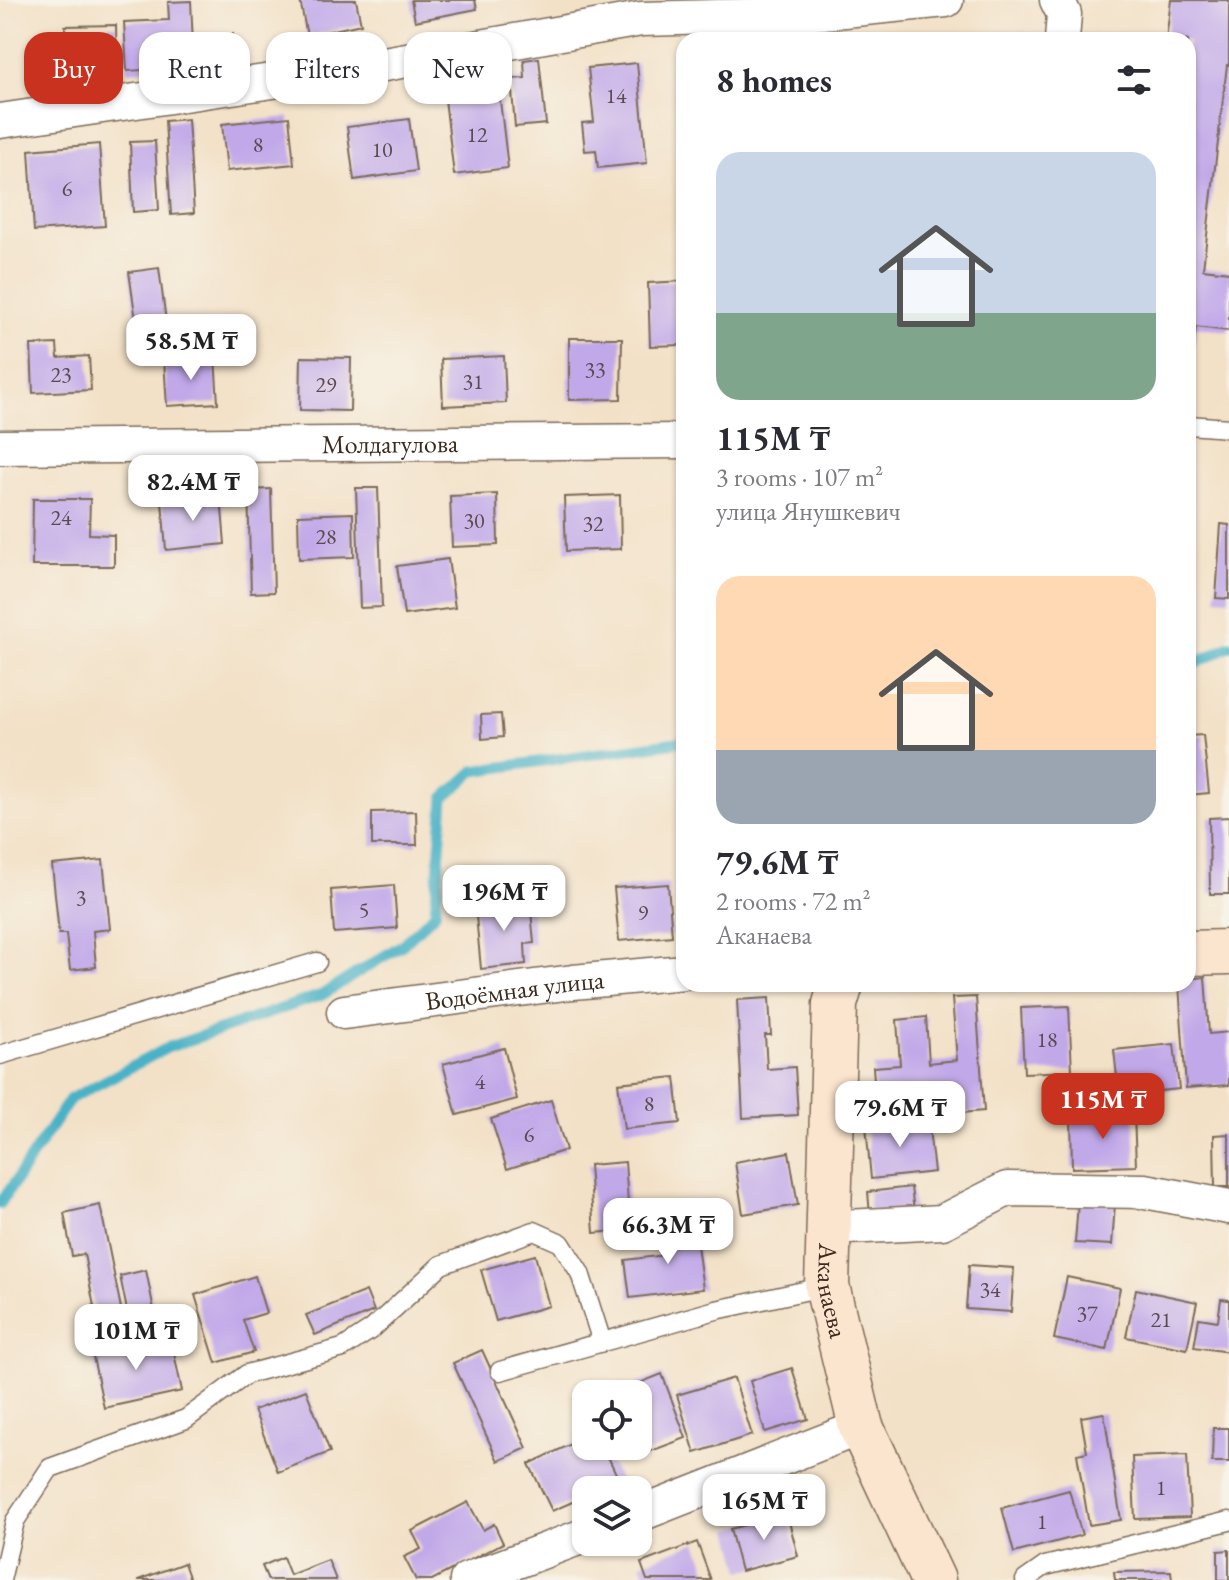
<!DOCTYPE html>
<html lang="en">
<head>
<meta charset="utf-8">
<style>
	body { margin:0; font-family:"EB Garamond",serif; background:#f7f7f7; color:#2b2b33; height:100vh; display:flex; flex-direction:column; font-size:30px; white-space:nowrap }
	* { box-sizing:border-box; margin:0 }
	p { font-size:26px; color:#7c7c81 }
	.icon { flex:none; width:44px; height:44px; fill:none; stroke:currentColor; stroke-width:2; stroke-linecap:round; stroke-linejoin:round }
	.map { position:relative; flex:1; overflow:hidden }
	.drawer { position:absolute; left:676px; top:32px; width:520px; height:960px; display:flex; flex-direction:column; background:#fff; border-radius:24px; box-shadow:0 2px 6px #0004 }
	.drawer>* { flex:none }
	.hud { position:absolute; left:24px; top:32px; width:532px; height:72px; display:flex; gap:16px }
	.fabs { position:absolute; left:572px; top:1380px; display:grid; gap:16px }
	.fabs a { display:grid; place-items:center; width:80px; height:80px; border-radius:16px; background:#fff; box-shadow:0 2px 6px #0004; font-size:40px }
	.price { position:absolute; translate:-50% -68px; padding:0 18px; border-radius:16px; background:#fff; color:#222; font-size:26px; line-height:52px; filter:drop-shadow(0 2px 4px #0008) }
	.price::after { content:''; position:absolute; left:50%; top:48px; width:24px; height:18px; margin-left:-12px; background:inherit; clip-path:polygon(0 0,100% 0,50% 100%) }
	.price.on { background:#c8321e; color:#fff }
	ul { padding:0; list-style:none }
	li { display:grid; align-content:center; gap:16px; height:424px; padding:0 40px }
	li span { display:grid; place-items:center; height:248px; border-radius:24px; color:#555 }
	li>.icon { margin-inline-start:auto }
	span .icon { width:144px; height:144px; fill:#fffc; stroke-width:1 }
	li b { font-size:34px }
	h2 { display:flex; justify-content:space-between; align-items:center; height:96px; padding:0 40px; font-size:34px }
	.chip { padding:0 28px; border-radius:24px; background:#fff; box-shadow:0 2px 6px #0004; font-size:28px; line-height:72px }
	.chip.on { background:#c8321e; color:#fff }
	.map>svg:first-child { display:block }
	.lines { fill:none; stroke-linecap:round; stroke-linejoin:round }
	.stream { stroke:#48b2c6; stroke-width:11 }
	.building { fill:#c1a8e9 }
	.lane-casing { stroke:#7b6a59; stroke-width:21 }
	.street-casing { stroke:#7b6a59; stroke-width:37 }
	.secondary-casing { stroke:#7b6a59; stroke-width:47 }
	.lane { stroke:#fff; stroke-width:18 }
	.street { stroke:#fff; stroke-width:34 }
	.secondary { stroke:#fce5cf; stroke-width:44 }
	.labels { text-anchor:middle; stroke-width:7; stroke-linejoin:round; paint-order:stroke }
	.number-label { font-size:22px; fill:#5c4a51 }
	.street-label { font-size:26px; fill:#3b2a1e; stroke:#f7f3e8 }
</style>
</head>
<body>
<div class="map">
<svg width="1229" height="1580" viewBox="0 0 1229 1580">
	<rect width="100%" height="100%" fill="#f7f3e8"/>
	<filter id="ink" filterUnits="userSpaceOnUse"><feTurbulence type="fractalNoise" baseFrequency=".0125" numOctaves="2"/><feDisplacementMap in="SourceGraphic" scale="16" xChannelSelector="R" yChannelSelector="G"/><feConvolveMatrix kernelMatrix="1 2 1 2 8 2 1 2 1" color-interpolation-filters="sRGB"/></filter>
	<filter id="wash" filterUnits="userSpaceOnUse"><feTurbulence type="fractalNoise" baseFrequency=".006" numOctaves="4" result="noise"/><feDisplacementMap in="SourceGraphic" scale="32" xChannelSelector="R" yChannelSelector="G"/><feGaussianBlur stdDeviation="1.8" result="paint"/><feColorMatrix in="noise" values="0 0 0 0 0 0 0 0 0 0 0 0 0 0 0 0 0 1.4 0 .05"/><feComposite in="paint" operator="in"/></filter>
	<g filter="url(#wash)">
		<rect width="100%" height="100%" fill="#f3e1c7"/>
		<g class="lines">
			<!-- stream -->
			<g class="stream">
				<path d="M1188,665l7,-1 34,-18"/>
				<path d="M0,1204l70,-105 99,-52 153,-52 80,-50 33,-32 9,-115 30,-27 210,-30"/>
			</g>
		</g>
		<g id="blocks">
			<!-- building -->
			<g class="building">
				<path d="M300,0h56l5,24 -54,12z"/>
				<path d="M411,0h64l2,9 -62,12z"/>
				<path d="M1171,0h58v65h-2l-24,204 26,3v59l-33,-4 -6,53 -2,-340h-22z"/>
				<path d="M191,1l3,66 -67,4 -3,-49 45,-2 -1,-18z"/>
				<path d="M116,25l1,53 -51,1 -1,-53z"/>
				<path d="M233,34l9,39 -26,6 -10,-38z"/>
				<path d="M539,58l7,66 -31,3 -4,-48 14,-1 -1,-18z"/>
				<path d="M637,63l10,100 -49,5 -2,-18 -11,1 -3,-28 12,-1 -6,-54z"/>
				<path d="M499,92l9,76 -54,7 -9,-76z"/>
				<path d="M289,117l5,47 -67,7 -5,-47z"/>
				<path d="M188,119l6,94 -23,2 -6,-94z"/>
				<path d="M409,119l7,52 -62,9 -7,-53z"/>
				<path d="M155,141l4,69 -26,2 -3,-70z"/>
				<path d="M99,144l6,82 -71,5 -5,-81z"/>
				<path d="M159,268l10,76 -29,4 -11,-76z"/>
				<path d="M684,281v64l-34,1 -2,-63z"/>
				<path d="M569,338h53l-1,61 -52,1z"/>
				<path d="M57,344l1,14 31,-2 2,34 -58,3 -2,-48z"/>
				<path d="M504,356l2,47 -63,3 -2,-47z"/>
				<path d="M215,357l3,46 -51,3 -3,-45z"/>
				<path d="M301,357l50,1 -1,53 -50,-1z"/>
				<path d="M356,488h22l4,119 -22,1z"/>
				<path d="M271,489l3,103 -23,1 -3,-103z"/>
				<path d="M497,494l1,51 -46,2 -2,-51z"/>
				<path d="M620,495l1,54 -55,2 -2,-54z"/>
				<path d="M221,497l4,47 -59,6 -4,-48z"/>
				<path d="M33,499h57l-1,35 25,1v31h-82z"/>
				<path d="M353,513l1,44 -55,2 -1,-44z"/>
				<path d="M1221,524l8,1v74l-13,-1z"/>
				<path d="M448,559l7,49 -51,7 -7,-49z"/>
				<path d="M501,714l2,23 -21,2 -1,-24z"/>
				<path d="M1203,735l6,58 -21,2v-59z"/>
				<path d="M416,811l1,34h-45v-33z"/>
				<path d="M1229,817v77h-19l-1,-76z"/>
				<path d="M103,860l7,69 -17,2 3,36 -26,3 -4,-36h-7l-7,-69z"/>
				<path d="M668,884l4,52 -53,5 -5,-53z"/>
				<path d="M394,885l3,43 -63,5 -3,-43z"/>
				<path d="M530,900l4,43 -9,1 1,20 -45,5 -6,-64z"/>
				<path d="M1205,977l4,57 20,-2v53l-43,3 -7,-104h9v-5z"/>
				<path d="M976,997l8,114 -107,9 -4,-53 27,-2 -3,-45 29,-3 3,46 28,-3 -5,-62z"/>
				<path d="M769,998l2,37h-6l2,34 28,-2 3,48 -55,3 -6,-118z"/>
				<path d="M1069,1006l3,65 -48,2 -3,-65z"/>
				<path d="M1174,1044l5,45 -60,6 -5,-45z"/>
				<path d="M504,1048l13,51 -60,16 -14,-51z"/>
				<path d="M675,1077l5,46 -56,6 -6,-46z"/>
				<path d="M551,1100l15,50 -59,19 -16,-50z"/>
				<path d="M1134,1113l2,53 -64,2 -1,-53z"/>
				<path d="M928,1120l6,52 -63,7 -5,-53z"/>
				<path d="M1229,1134v53h-14l-1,-52z"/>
				<path d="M789,1152l9,53 -55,9 -8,-52z"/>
				<path d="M625,1162l5,68 -36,3 -5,-68z"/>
				<path d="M911,1187l3,24 -44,4 -2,-23z"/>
				<path d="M1078,1202l37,2 -3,41 -37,-2z"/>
				<path d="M100,1205l25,123 -26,5 -15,-79 -12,2 -8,-43z"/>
				<path d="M694,1223l9,66 -73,9 -5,-38 41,-5 -4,-28z"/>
				<path d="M535,1255l14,51 -53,15 -15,-51z"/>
				<path d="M969,1265l45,3 -3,44 -45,-3z"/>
				<path d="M146,1270l10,50 -26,5 -10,-49z"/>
				<path d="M255,1276l11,37 -23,7 11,32 -38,11 -21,-68z"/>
				<path d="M1067,1277l53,11 -13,62 -53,-11z"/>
				<path d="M1136,1289l61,13 -10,47 -61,-12z"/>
				<path d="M366,1291l8,20 -59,24 -9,-20z"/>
				<path d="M1221,1299l8,1v52l-35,-5 5,-29 19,3z"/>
				<path d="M171,1339l11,52 -78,17 -13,-60 22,-5 2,8z"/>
				<path d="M482,1350l45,98 -29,13 -45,-98z"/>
				<path d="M792,1368l16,51 -43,13 -15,-51z"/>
				<path d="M662,1374l24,64 -51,19 -4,-11h7v-52h-26z"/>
				<path d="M734,1378l18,57 -57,18 -18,-58z"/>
				<path d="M306,1390l24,62 -52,20 -24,-62z"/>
				<path d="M1104,1413l17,107 -32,5 -12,-71 10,-2 -6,-35z"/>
				<path d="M1213,1428h16v34h-17z"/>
				<path d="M586,1437v9h17l16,34 -21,10h-12v6l-34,15 -23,-47z"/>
				<path d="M1187,1455l3,62 -55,2 -3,-62z"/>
				<path d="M1069,1490l13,45 -68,18 -12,-45z"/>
				<path d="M468,1502l15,28 11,-6 9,19 -71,37h-16l-12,-23 17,-8 -9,-18z"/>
				<path d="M787,1514l11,42 -57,15 -11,-42z"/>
				<path d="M697,1542l14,38h-64l-6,-17z"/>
				<path d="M1229,1550v30h-11v-29z"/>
				<path d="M283,1557l7,18 38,-15 8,20h-68l-6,-14z"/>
				<path d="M184,1563l6,17h-52z"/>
				<path d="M1171,1571l1,9h-57l-1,-8z"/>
			</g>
		</g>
	</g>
	<g filter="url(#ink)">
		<use href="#blocks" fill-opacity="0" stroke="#7b6a59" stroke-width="2"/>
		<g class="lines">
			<defs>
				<g id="lane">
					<path d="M1188,425l41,3"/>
					<path d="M0,1055l317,-93"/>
					<path d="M500,1371l216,-61 111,-24"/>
					<path d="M1,1580l14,-59 35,-53 136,-49 61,-45 96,-26 29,-19 69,-64 93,-34 27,12 19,30 22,69"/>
					<path d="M1025,1580l20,-14 184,-45"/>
				</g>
				<g id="street">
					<path d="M1057,0l7,14 -2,26"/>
					<path d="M0,121l367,-54 274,-48 152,-4 153,-15"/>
					<path id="s1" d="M0,447l684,-6"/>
					<path id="s2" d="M344,1012l229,-30 111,-10"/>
					<path d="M828,1228l114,-6 65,-33 138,2 84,16"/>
					<path d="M638,1515l223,-88"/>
					<path d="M467,1580l119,-45"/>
				</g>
				<g id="secondary">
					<path d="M1188,953l41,-1"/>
					<path id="s3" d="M841,984l-6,20 -8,282 34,141 72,153"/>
				</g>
			</defs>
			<!-- lane casing -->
			<use href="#lane" class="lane-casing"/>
			<!-- street casing -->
			<use href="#street" class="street-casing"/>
			<!-- secondary casing -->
			<use href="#secondary" class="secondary-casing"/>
			<!-- lane -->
			<use href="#lane" class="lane"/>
			<!-- street -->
			<use href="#street" class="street"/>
			<!-- secondary -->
			<use href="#secondary" class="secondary"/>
		</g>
	</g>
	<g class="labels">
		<!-- number labels -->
		<g class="number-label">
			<text x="616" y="103">14</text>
			<text x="477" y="142">12</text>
			<text x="258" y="152">8</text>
			<text x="382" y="157">10</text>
			<text x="67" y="196">6</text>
			<text x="595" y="377">33</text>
			<text x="61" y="382">23</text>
			<text x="473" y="389">31</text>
			<text x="326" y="392">29</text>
			<text x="61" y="525">24</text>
			<text x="474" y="528">30</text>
			<text x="593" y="531">32</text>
			<text x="326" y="544">28</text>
			<text x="81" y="905">3</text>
			<text x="364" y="917">5</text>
			<text x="643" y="920">9</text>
			<text x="1047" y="1047">18</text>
			<text x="480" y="1089">4</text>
			<text x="649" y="1111">8</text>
			<text x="529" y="1142">6</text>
			<text x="990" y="1297">34</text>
			<text x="1087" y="1321">37</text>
			<text x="1161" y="1327">21</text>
			<text x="1161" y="1495">1</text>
			<text x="1042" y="1529">1</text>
		</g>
		<!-- street labels -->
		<g class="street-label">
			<text dy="9" stroke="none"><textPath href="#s1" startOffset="390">Молдагулова</textPath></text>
			<text dy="9" stroke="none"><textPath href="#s2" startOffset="172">Водоёмная улица</textPath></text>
			<text dy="9" stroke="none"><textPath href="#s3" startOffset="308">Аканаева</textPath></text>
		</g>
	</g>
</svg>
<div class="fabs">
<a><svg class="icon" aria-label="locate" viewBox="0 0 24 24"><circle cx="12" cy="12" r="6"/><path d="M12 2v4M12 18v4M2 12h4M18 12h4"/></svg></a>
<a><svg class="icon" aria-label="layers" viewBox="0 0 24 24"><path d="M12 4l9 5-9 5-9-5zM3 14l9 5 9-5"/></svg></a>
</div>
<b class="price" style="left:191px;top:382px">58.5M ₸</b>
<b class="price" style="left:193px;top:523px">82.4M ₸</b>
<b class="price" style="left:504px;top:933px">196M ₸</b>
<b class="price on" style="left:1103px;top:1141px">115M ₸</b>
<b class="price" style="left:900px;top:1149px">79.6M ₸</b>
<b class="price" style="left:668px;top:1266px">66.3M ₸</b>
<b class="price" style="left:136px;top:1372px">101M ₸</b>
<b class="price" style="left:764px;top:1542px">165M ₸</b>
<div class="hud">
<a class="chip on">Buy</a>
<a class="chip">Rent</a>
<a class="chip">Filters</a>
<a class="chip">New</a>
</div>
<section class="drawer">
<h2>8 homes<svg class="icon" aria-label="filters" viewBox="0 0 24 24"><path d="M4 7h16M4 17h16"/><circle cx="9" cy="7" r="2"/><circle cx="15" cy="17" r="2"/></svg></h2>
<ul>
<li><span style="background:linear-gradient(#c9d6e8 65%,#7fa58c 0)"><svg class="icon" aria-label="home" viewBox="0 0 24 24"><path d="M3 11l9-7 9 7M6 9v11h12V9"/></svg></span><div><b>115M ₸</b><p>3 rooms · 107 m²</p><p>улица Янушкевич</p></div></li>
<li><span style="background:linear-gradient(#ffd9b3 70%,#9aa5b1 0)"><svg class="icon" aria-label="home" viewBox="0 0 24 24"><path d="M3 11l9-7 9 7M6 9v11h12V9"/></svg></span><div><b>79.6M ₸</b><p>2 rooms · 72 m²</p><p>Аканаева</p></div></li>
</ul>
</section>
</div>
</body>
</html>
